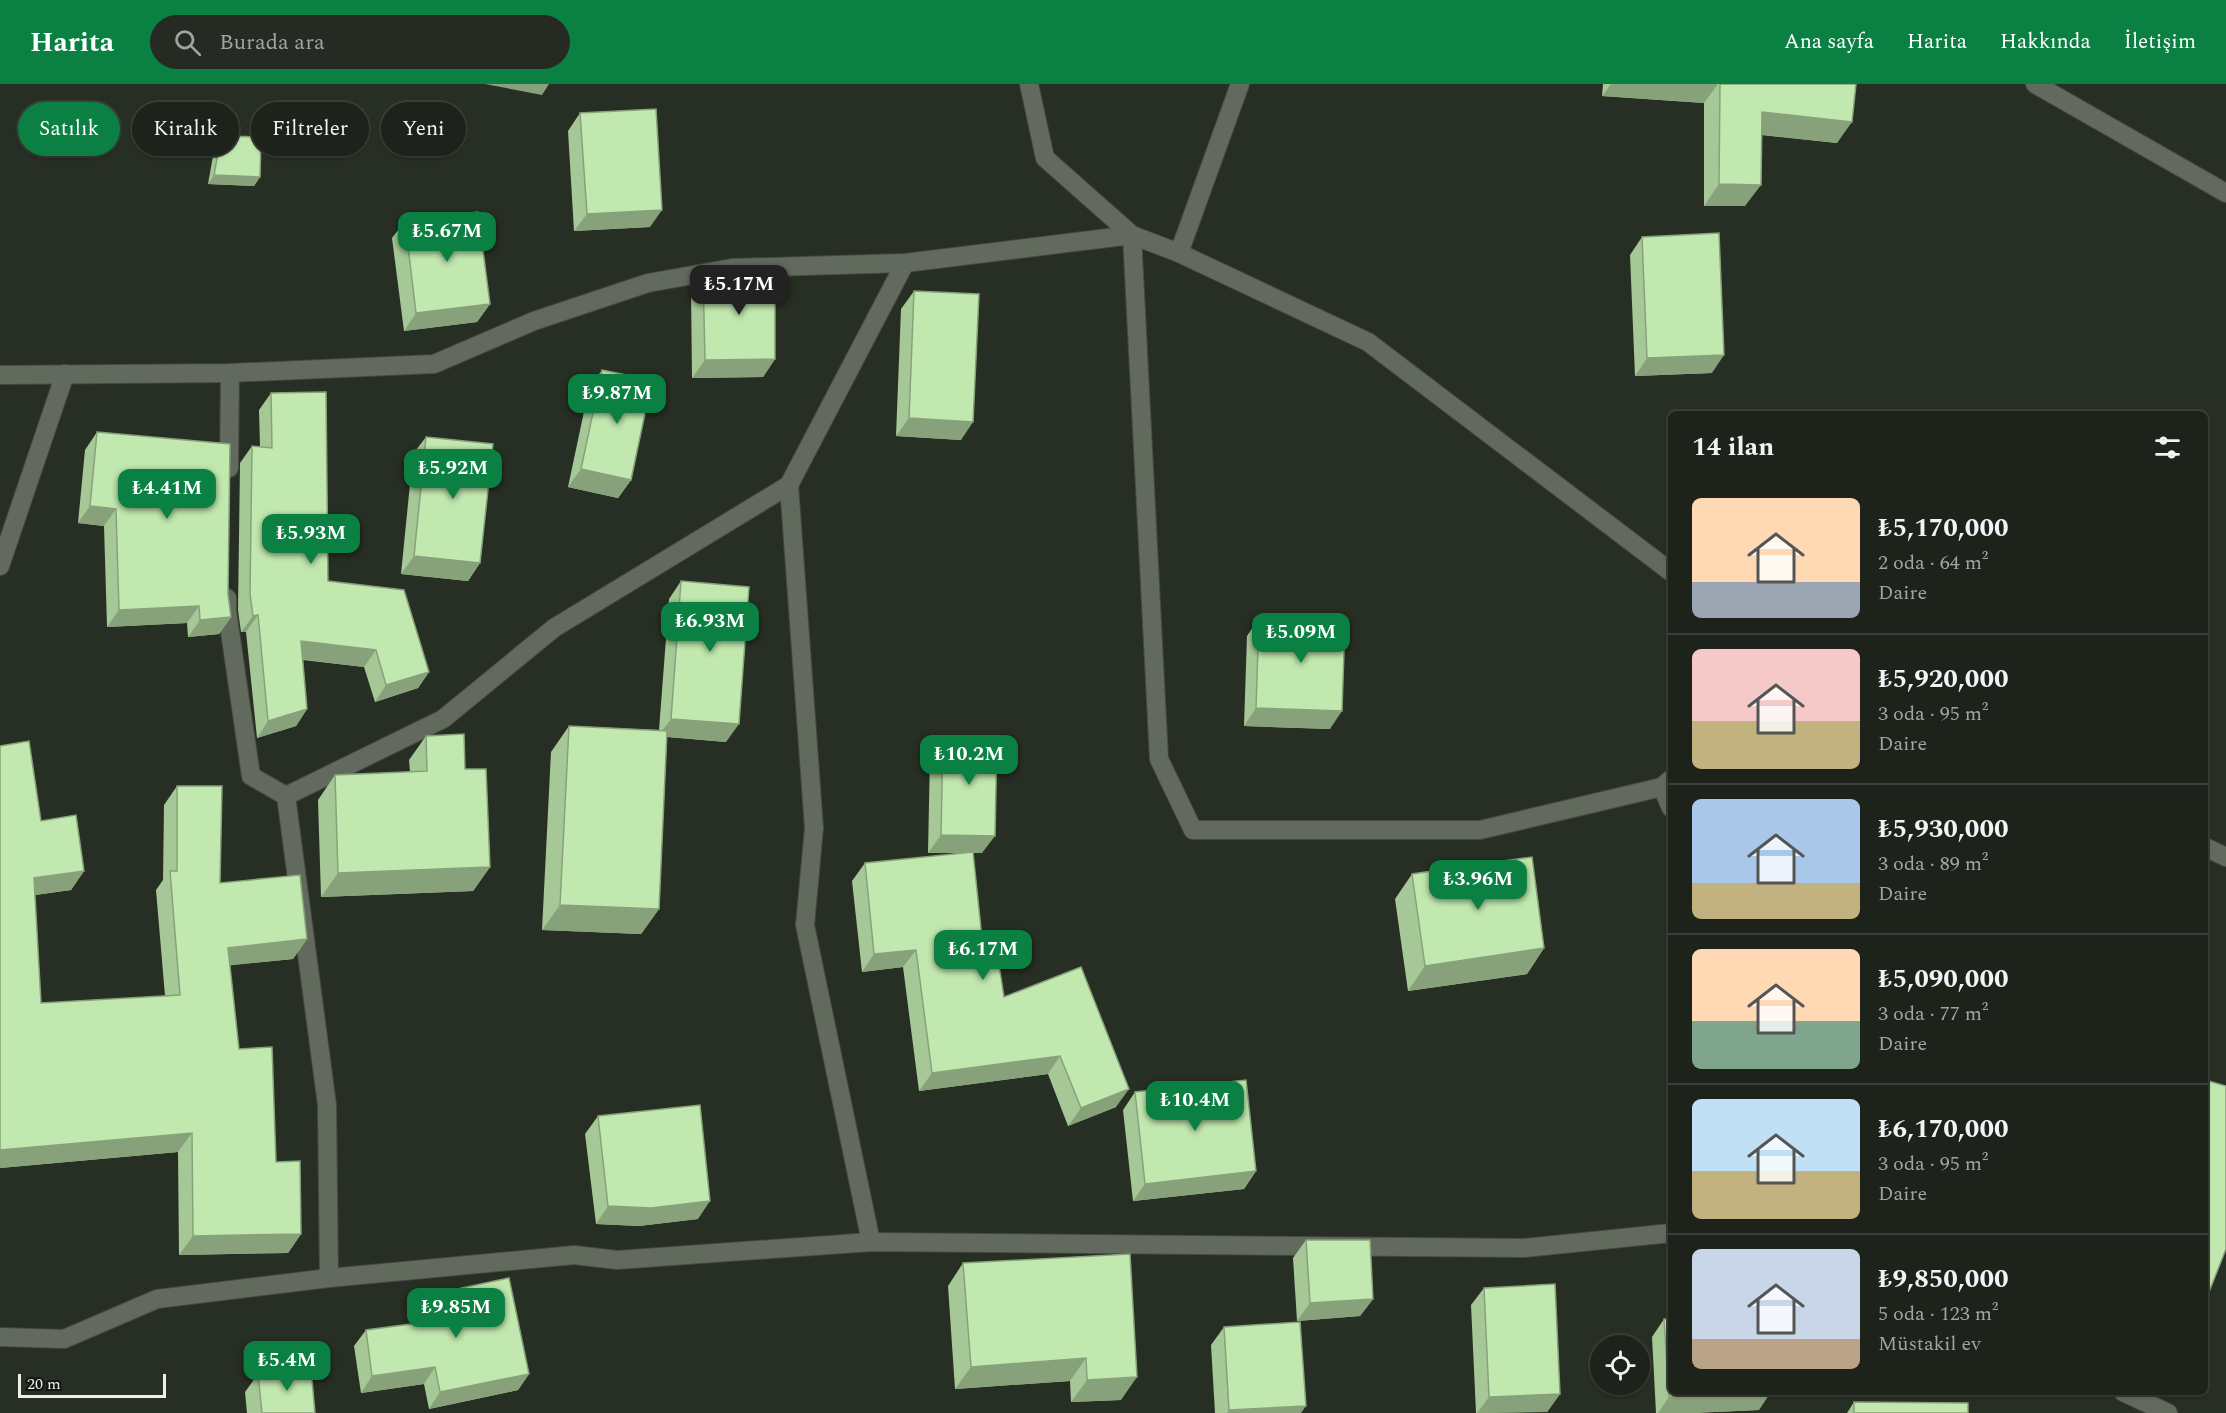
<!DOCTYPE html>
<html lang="tr">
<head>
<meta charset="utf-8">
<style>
	body { margin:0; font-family:Spectral,serif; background:#252a23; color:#f1f3f6; height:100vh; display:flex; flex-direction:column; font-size:22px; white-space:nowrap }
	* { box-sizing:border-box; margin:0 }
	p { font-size:20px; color:#a0a4a2 }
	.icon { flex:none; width:33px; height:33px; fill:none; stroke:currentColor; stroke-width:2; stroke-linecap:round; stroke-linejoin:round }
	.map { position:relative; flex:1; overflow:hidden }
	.panel { position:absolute; left:1668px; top:327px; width:540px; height:984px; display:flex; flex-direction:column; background:#1d221a; border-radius:9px; box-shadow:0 2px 4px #0004,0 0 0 2px #3b3f39 }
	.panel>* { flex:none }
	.banner { position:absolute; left:18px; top:18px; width:570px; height:54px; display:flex; gap:12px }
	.tools { position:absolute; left:1590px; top:1251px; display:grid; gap:12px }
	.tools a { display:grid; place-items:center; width:60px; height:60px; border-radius:50%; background:#1d221a; box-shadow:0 2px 4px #0004,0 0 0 2px #3b3f39; font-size:30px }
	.scale { position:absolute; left:18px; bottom:15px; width:148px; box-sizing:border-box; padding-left:6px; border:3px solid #ebf0e9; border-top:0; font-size:16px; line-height:21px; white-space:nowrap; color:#ebf0e9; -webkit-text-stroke:4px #121510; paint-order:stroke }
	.price { position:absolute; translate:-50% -51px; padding:0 14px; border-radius:12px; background:#0b8043; color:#fff; font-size:20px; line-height:39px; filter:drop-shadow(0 2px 3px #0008) }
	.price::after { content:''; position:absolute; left:50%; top:36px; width:18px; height:14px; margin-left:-9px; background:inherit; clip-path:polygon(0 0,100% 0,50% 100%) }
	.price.current { background:#222; color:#fff }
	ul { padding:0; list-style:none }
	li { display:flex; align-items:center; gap:18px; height:150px; padding:0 24px }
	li+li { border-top:2px solid #3b3f39 }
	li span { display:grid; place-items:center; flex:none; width:168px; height:120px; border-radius:9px; color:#555 }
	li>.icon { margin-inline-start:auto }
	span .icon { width:72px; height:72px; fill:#fffc; stroke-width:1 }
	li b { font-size:26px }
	h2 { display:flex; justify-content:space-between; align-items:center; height:72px; padding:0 24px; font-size:26px }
	.chip { padding:0 21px; border-radius:27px; background:#1d221a; box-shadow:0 2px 4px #0004,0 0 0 2px #3b3f39; font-size:21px; line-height:54px }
	.chip.current { background:#0b8043; color:#fff }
	header { display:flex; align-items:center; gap:36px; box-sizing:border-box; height:84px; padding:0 30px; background:#0b8043; color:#fff }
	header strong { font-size:28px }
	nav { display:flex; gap:33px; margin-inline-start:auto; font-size:21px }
	.search { width:420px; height:54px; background:#252a23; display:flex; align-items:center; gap:15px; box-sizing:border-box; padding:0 21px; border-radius:33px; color:#a0a4a2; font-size:22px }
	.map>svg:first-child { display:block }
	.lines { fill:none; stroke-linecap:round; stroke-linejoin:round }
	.street-casing { stroke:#454a42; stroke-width:20 }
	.street { stroke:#626a5e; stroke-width:18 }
	.wall { fill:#a6c896 }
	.shaded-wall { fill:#87a27a }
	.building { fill:#c1e8ae; stroke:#87a27a; stroke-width:1.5 }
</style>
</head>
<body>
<header>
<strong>Harita</strong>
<div class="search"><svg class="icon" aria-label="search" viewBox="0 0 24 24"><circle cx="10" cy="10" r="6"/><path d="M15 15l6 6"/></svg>Burada ara</div>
<nav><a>Ana sayfa</a><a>Harita</a><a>Hakkında</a><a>İletişim</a></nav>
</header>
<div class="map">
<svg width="2226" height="1329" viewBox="0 0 2226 1329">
	<rect width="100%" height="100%" fill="#272e23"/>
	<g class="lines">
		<defs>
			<g id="street">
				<path d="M1029,0l16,74 87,77 27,524 34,71h287l182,-43 9,-8"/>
				<path d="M2035,0l191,109"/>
				<path d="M1179,169l61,-169"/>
				<path d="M0,291l230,-2 204,-9 100,-43 114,-38 84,-15 173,-5 227,-28 47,18 189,89 303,230"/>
				<path d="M229,384l1,-95"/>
				<path d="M789,401l25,343 -9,97 66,317"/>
				<path d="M0,482l65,-192"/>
				<path d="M227,514v13l24,165 35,20"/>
				<path d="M1662,703l9,21"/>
				<path d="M286,712l157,-77 111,-91 235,-143 116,-222"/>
				<path d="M286,712l41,309 2,173"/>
				<path d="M2205,763l21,10"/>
				<path d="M0,1253l64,2 93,-40 172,-21 245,-23 43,5 254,-18 653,6 147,-15"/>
				<path d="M2123,1308l45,21"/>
			</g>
		</defs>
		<!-- street casing -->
		<use href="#street" class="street-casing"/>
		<!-- street -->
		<use href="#street" class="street"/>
	</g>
	<!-- wall -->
	<g class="wall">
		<path d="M1603,0h253l-19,59 -76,-8 -16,71h-41v-103l-102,-7z"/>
		<path d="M580,29l70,114 -76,4 -6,-100z"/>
		<path d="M221,52l39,41 -6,9 -46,-2 7,-39z"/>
		<path d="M405,137l85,83 -13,18 -73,9 -12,-93z"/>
		<path d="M1642,153l70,136 -77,3 -5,-121z"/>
		<path d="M703,188l72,87 -12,18 -71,1 -1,-88z"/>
		<path d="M914,207l47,149 -65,-4 5,-127z"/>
		<path d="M602,286l29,110 -13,18 -50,-11 21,-99z"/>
		<path d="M271,309l57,188 101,91 -11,16 -43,14 -11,-35 -61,-7 4,49 -11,17 -39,12 -11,-106h-5l-3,-22 2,-147 12,-17 8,1 -1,-37z"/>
		<path d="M97,348l131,162 3,23 -12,17 -31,3 -1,-14 -80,4 -3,-101 -26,-3 7,-73z"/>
		<path d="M426,353l54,126 -12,18 -67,-7 12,-120z"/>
		<path d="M681,497l45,161 -59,-5 -8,172 -18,25 -99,-4 9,-178 18,-26 90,4 10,-131z"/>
		<path d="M1259,534l71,111 -86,-3 3,-90z"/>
		<path d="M426,652l39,33 25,98 -17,24 -152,6 -3,-97 17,-25 75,-3 -1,-12z"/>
		<path d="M943,652l39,117h-9l12,114 19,30 112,110 -48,19 -20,-52 -129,17 -16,-124 -41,5 -10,-91 13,-18 98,-10h-35l2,-99z"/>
		<path d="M177,702l43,97 87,56 -14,20 -63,6 9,84 37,113 25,72 -13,19 -109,2 -1,-103 -178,16 41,-347 43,50 -13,19 -36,5 6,108 124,-7 -9,-106 7,-10 1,-75z"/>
		<path d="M1412,790l132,74 -17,26 -119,17 -13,-92z"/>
		<path d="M1135,1008l121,79 -12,18 -111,12 -10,-91z"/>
		<path d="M598,1032l100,103 -59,7 -43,-2 -11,-90z"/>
		<path d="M1306,1156l67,59 -13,17 -63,5 -4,-63z"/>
		<path d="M1130,1170l-9,146 -50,2 -1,-21 -115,8 -7,-103 15,-23z"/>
		<path d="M1484,1204l76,106 -13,18 -71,1 -5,-108z"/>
		<path d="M420,1213l109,77 -11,16 -89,19 -5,-25 -63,9 -7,-47 12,-16 45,-6 -2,-10z"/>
		<path d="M1664,1235l95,91 -67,3h-36l-4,-76z"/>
		<path d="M1224,1243l77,86h-86l-4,-68z"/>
		<path d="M258,1290l57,39h-68l-2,-21z"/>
		<path d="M1854,1318l114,11h-121z"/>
	</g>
	<!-- shaded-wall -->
	<g class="shaded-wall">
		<path d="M485,0h64l-7,11z"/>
		<path d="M1611,0h107l-14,19 -102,-7z"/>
		<path d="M1762,28l90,10 -15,21 -90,-10z"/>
		<path d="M214,91l46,2 -6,9 -46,-2z"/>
		<path d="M1719,100l42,1 -16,21h-41z"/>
		<path d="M662,126l-12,17 -76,4 13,-17z"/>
		<path d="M490,220l-13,18 -73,9 12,-18z"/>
		<path d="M1724,271l-12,18 -77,3 12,-18z"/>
		<path d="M775,275l-12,18 -71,1 13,-18z"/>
		<path d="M909,334l64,4 -12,18 -65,-4z"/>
		<path d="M581,385l50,11 -13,18 -50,-11z"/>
		<path d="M90,422l26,3 -12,17 -26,-3z"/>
		<path d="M414,472l66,7 -12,18 -67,-7z"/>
		<path d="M199,522l-12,17 -80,4 12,-17z"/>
		<path d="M258,531l-12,17h-5l12,-16z"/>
		<path d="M231,533l-12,17 -31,3 12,-17z"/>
		<path d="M301,557l75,9 -12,17 -74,-9z"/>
		<path d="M429,588l-11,16 -43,14 11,-17z"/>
		<path d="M1256,624l86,3 -12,18 -86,-3z"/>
		<path d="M307,625l-11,17 -39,12 11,-17z"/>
		<path d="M671,635l68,5 -13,18 -68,-6z"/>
		<path d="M941,751l54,1 -13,17h-54z"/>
		<path d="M490,783l-17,24 -152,6 17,-24z"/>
		<path d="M84,787l-13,19 -50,7 13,-19z"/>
		<path d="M560,821l99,4 -18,25 -99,-4z"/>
		<path d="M307,855l-14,20 -78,8 13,-19z"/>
		<path d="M1544,864l-17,26 -119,17 17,-25z"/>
		<path d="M916,866l-13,17 -41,5 12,-18z"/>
		<path d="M1060,972l-12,18 -129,17 13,-18z"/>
		<path d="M1129,1005l-13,18 -48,19 13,-18z"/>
		<path d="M192,1049l-14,19 -178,16v-18z"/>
		<path d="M1256,1087l-12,18 -111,12 12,-17z"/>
		<path d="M710,1117l-12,18 -59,7 -43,-2 12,-18z"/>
		<path d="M301,1150l-13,19 -109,2 14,-19z"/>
		<path d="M1373,1215l-13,17 -63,5 13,-18z"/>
		<path d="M1086,1274l-16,23 -115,8 16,-22z"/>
		<path d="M435,1283l-11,17 -63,9 11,-17z"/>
		<path d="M529,1290l-11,16 -89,19 11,-17z"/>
		<path d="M1137,1293l-16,23 -50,2 16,-22z"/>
		<path d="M1771,1308l-12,18 -67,3h-34l11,-16z"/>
		<path d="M1560,1310l-13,18 -70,1 12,-16z"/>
		<path d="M1306,1322l-5,7h-74l2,-3z"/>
	</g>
	<!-- building -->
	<g class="building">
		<path d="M1720,0h136l-4,38 -90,-10 -1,73 -42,-1z"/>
		<path d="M656,25l6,101 -75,4 -7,-101z"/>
		<path d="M221,52l40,1 -1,40 -46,-2z"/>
		<path d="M478,128l12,92 -74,9 -11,-92z"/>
		<path d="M1719,149l5,122 -77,3 -5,-121z"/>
		<path d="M703,188h72v87l-70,1z"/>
		<path d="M914,207l65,3 -6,128 -64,-4z"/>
		<path d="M602,286l50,10 -21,100 -50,-11z"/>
		<path d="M326,308l2,189 76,9 25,82 -43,13 -10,-35 -75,-9 6,68 -39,12 -10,-106 -5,1 -3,-22 2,-148 20,2 -1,-55z"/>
		<path d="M97,348l133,12 -2,150 3,23 -31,3 -1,-14 -80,4 -3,-101 -26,-3z"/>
		<path d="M426,353l67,7 -13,119 -66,-7z"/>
		<path d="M681,497l68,6 -10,137 -68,-5z"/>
		<path d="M1259,534l86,3 -3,90 -86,-3z"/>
		<path d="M569,642l98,5 -8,178 -99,-4z"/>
		<path d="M464,650l1,35h21l4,98 -152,6 -3,-98 92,-4 -1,-35z"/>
		<path d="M943,652l54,2 -2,98 -54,-1z"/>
		<path d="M29,657l12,80 35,-6 8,56 -50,7 7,125 139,-8 -10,-124h7v-85h45l-2,97 80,-8 7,64 -79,9 11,101 33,-2 4,115 24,-1 1,73 -108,2 -1,-103 -192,17v-404z"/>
		<path d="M973,768l12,115 14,-2 5,32 77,-30 48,122 -48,19 -21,-52 -128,17 -16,-123 -42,4 -9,-91z"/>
		<path d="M1532,773l12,91 -119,18 -13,-92z"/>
		<path d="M1246,996l10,91 -111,13 -10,-92z"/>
		<path d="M2205,996l21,6v163l-21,53z"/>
		<path d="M700,1021l10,96 -59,7 -43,-2 -10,-90z"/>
		<path d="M1306,1156h64l3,59 -63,4z"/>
		<path d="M1130,1170l7,123 -50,3 -1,-22 -115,9 -8,-104z"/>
		<path d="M509,1194l20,96 -89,18 -5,-25 -63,9 -6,-46 60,-8 -6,-25z"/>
		<path d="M1555,1200l5,110 -71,3 -5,-109z"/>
		<path d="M1664,1235h7v73h95l-97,5z"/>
		<path d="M1300,1238l6,84 -77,4 -5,-83z"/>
		<path d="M311,1285l4,44h-53l-4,-39z"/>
		<path d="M1854,1318l114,1v10h-114z"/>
	</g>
</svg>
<div class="tools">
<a><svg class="icon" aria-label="locate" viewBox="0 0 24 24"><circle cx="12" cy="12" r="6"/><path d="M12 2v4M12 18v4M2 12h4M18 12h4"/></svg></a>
</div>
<div class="scale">20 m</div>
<b class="price" style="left:447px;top:179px">₺5.67M</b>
<b class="price current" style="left:739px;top:232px">₺5.17M</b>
<b class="price" style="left:617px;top:341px">₺9.87M</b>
<b class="price" style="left:453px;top:416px">₺5.92M</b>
<b class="price" style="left:167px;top:436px">₺4.41M</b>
<b class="price" style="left:311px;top:481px">₺5.93M</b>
<b class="price" style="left:710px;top:569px">₺6.93M</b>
<b class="price" style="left:1301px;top:580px">₺5.09M</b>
<b class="price" style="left:969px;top:702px">₺10.2M</b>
<b class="price" style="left:1478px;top:827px">₺3.96M</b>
<b class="price" style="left:983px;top:897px">₺6.17M</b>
<b class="price" style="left:1195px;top:1048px">₺10.4M</b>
<b class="price" style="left:456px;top:1255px">₺9.85M</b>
<b class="price" style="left:287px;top:1308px">₺5.4M</b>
<div class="banner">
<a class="chip current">Satılık</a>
<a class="chip">Kiralık</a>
<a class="chip">Filtreler</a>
<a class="chip">Yeni</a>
</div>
<section class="panel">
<h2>14 ilan<svg class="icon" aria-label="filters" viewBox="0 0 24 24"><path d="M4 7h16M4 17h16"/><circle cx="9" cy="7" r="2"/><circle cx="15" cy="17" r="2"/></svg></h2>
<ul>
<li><span style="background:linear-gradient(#ffd9b3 70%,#9aa5b1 0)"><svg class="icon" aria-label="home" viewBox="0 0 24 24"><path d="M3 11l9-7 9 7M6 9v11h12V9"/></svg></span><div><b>₺5,170,000</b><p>2 oda · 64 m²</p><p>Daire</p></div></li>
<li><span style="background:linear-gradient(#f6c9c9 60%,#c2b280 0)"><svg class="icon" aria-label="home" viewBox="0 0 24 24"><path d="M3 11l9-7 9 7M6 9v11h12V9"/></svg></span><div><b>₺5,920,000</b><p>3 oda · 95 m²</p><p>Daire</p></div></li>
<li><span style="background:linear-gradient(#a9c7e8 70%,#c2b280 0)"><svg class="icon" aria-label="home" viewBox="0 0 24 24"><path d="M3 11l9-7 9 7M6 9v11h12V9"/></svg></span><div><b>₺5,930,000</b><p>3 oda · 89 m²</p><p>Daire</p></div></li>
<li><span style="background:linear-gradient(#ffd9b3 60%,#7fa58c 0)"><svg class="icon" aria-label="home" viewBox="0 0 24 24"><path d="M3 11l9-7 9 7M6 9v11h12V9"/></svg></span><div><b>₺5,090,000</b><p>3 oda · 77 m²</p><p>Daire</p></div></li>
<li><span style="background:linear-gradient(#bfe0f5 60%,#c2b280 0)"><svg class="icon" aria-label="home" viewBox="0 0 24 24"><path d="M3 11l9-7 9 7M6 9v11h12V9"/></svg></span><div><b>₺6,170,000</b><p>3 oda · 95 m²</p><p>Daire</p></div></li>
<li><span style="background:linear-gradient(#c9d6e8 75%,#b9a48a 0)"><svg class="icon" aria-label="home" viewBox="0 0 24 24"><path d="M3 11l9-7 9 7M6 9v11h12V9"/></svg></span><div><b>₺9,850,000</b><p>5 oda · 123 m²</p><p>Müstakil ev</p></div></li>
</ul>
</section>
</div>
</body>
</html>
